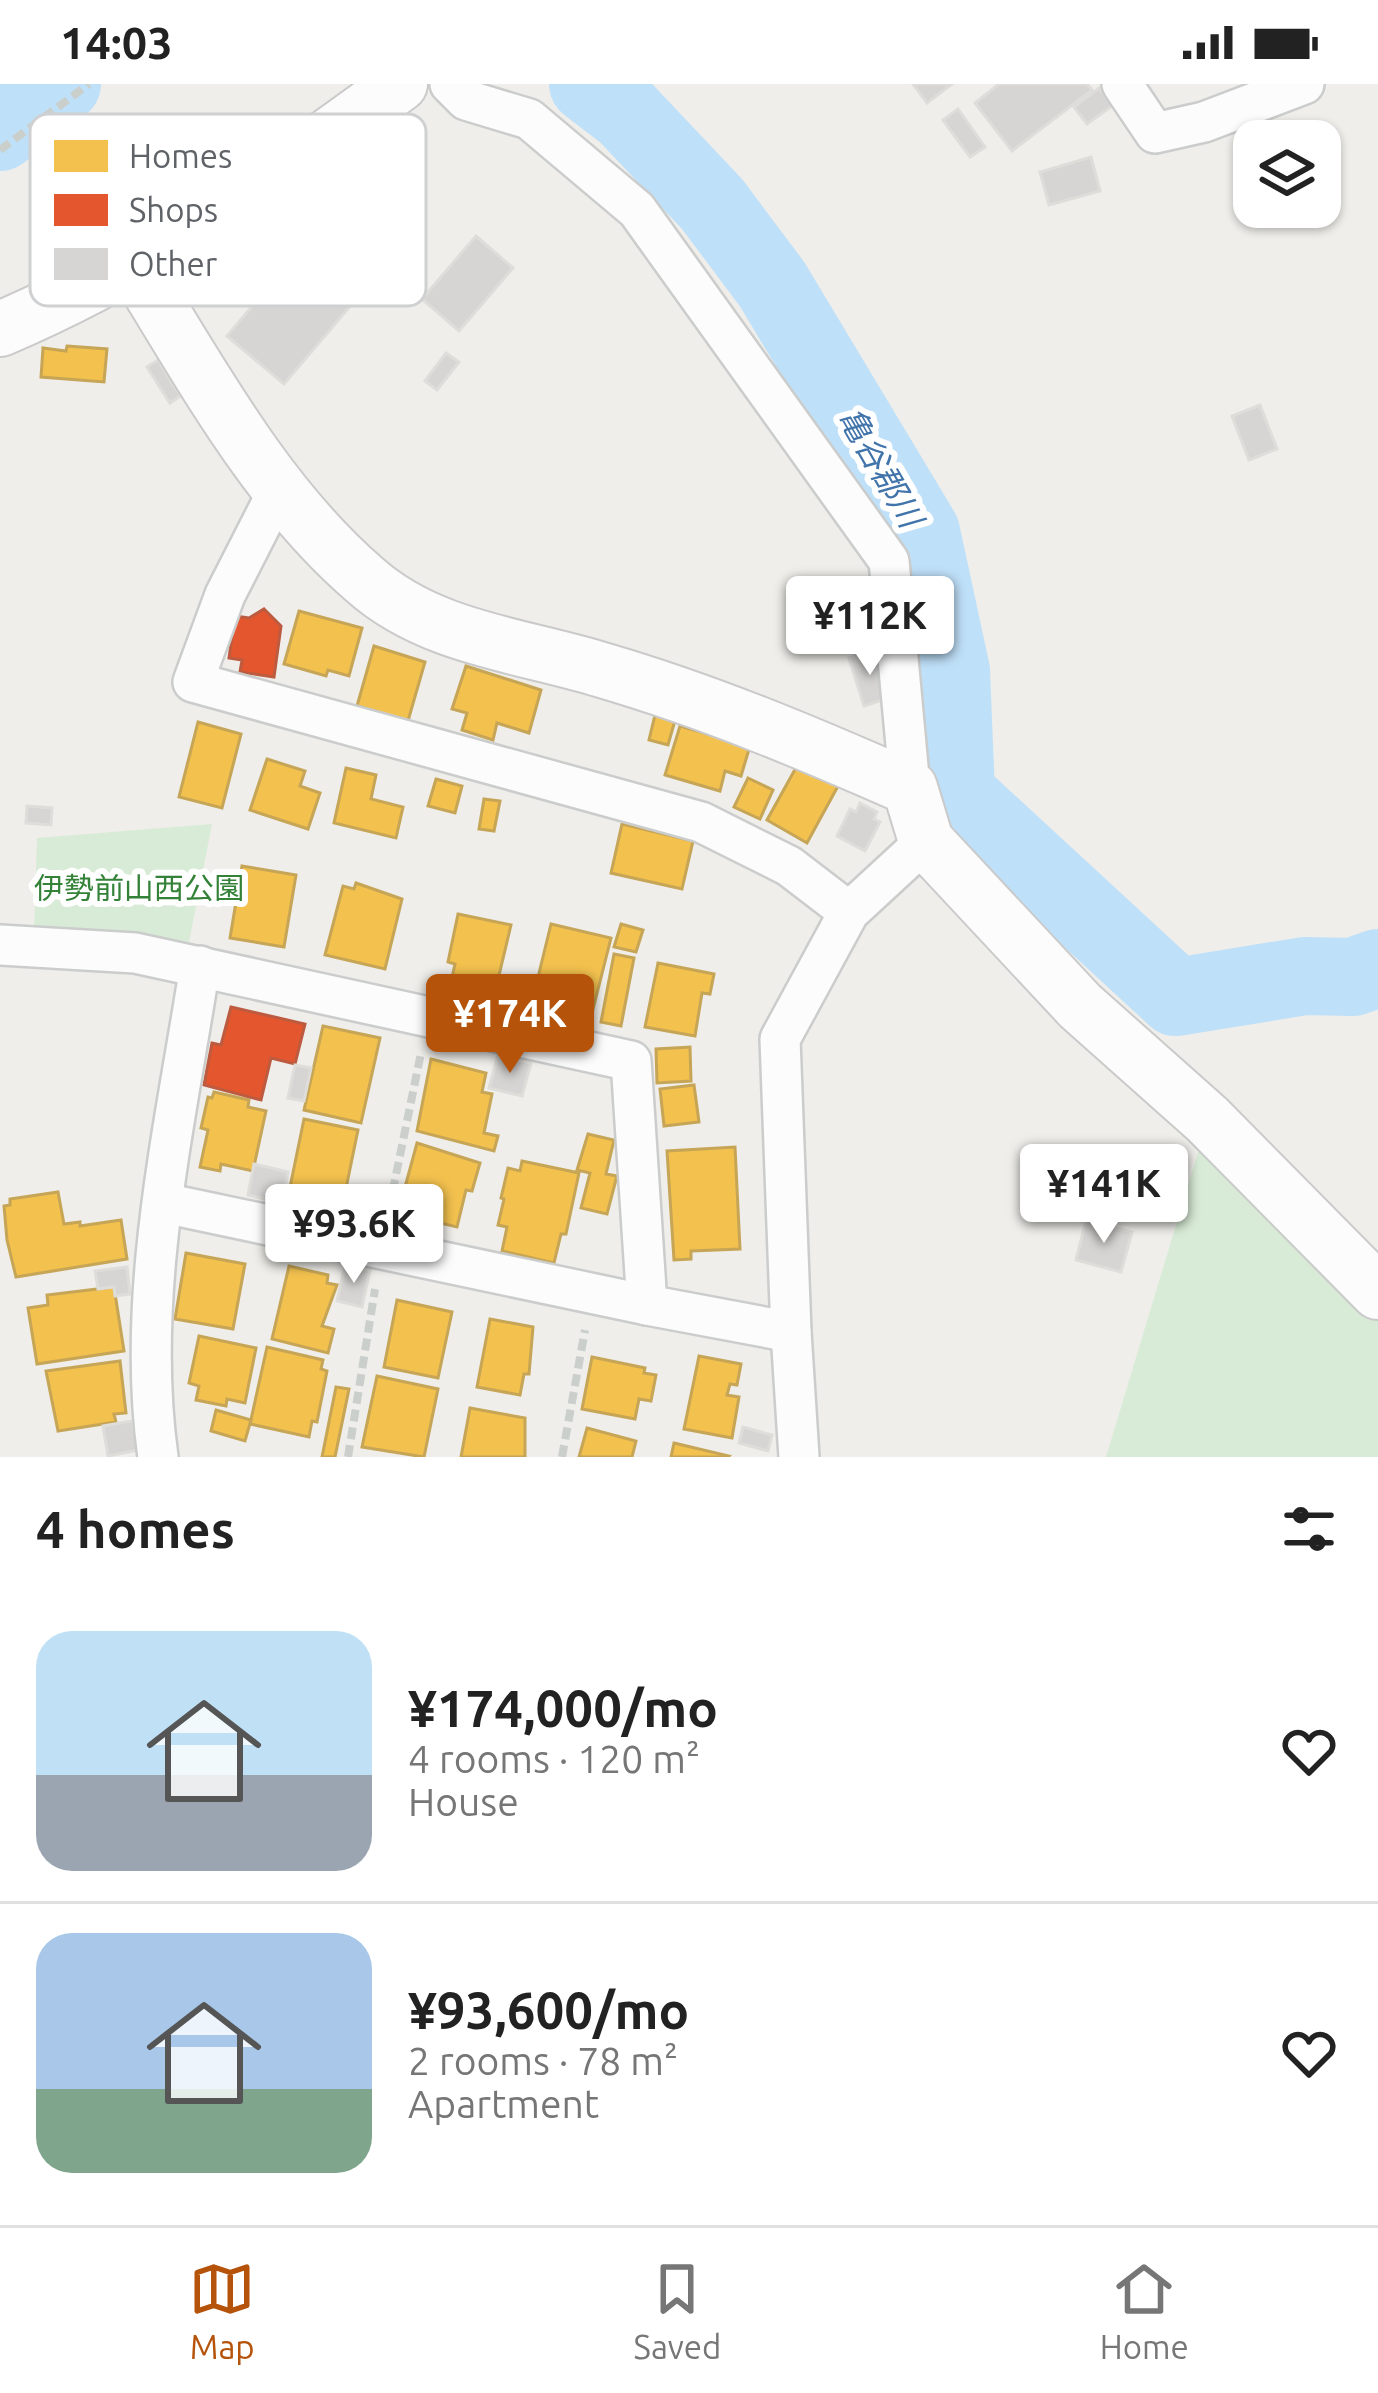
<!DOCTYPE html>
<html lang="en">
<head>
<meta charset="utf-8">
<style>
	body { margin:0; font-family:Ubuntu,"Noto Sans JP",sans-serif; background:#f6f6f6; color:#222; height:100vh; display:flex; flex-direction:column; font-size:45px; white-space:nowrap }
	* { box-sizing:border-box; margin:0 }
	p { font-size:39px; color:#767676 }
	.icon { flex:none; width:66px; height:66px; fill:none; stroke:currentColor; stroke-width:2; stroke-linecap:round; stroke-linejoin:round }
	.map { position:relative; height:1373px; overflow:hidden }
	.panel { display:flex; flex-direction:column; background:#fff; flex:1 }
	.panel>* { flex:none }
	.fabs { position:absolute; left:1233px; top:36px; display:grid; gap:24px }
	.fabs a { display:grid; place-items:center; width:108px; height:108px; border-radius:24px; background:#fff; box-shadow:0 3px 9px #0004; font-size:60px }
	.price { position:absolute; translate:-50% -102px; padding:0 27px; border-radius:12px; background:#fff; color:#222; font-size:39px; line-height:78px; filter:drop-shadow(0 3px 6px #0008) }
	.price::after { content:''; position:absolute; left:50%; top:72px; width:36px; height:27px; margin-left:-18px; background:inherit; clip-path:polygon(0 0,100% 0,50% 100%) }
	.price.on { background:#b45309; color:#fff }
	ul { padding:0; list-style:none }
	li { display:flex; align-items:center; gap:36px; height:300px; padding:0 36px }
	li+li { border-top:3px solid #e0e0e0 }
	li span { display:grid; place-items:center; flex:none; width:336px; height:240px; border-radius:36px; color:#555 }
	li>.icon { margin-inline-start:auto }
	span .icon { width:144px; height:144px; fill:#fffc; stroke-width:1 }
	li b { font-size:51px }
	h2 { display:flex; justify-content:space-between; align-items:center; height:144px; padding:0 36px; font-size:51px }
	.status { display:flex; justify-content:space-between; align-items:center; height:84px; padding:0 60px; background:#fff; direction:ltr }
	.status svg { height:33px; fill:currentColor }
	.dock { display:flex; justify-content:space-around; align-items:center; height:168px; border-top:3px solid #e0e0e0; background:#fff; font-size:33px; color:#767676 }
	.dock a { display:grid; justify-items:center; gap:6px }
	.dock .on { color:#b45309 }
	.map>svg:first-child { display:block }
	.green { fill:#d8ebd6 }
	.homes { fill:#f2c14e; stroke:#c6a556; stroke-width:3 }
	.shops { fill:#e4572e; stroke:#bc5b3f; stroke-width:3 }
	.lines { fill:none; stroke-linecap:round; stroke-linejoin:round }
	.river { stroke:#bfe0f9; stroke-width:78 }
	.building { fill:#d6d5d3; stroke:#deddd9; stroke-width:3 }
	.street-casing { stroke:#cbcccc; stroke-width:44 }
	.secondary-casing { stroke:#cacacb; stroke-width:58 }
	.path { stroke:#cacfcc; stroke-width:8; stroke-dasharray:12 6; stroke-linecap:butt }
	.street { stroke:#fdfcfc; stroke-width:39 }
	.secondary { stroke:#fdfcfc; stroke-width:54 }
	.labels { text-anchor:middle; stroke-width:12; stroke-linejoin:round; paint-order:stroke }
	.park-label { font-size:30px; fill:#348238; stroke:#fff }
	.water-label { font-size:33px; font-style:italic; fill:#4174aa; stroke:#fff }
	.key { fill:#fff; stroke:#cfd0d2; stroke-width:3 }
	.key-label { font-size:33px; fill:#5f6368 }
</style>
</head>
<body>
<div class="status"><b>14:03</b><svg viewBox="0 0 49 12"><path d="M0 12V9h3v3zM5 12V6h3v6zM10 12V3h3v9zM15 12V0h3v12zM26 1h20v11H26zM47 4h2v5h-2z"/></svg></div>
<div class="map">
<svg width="1378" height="1373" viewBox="0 0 1378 1373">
	<rect width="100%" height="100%" fill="#efeeea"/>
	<!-- green -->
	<g class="green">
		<path d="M212,740l-26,134 -152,-25 3,-95z"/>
		<path d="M1202,1055l176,179v139h-272z"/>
	</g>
	<!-- homes -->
	<g class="homes">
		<path d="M67,262l40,3 -3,33 -63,-5 2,-29 23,3z"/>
		<path d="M299,527l63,17 -13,48 -21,-6 -2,6 -42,-12z"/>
		<path d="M374,562l51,16 -17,59 -51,-15z"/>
		<path d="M466,582l75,24 -12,43 -32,-10 -4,17 -31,-10 5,-17 -15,-4z"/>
		<path d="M656,627l20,6 -8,28 -19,-5z"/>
		<path d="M198,638l43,12 -19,74 -43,-11z"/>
		<path d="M680,642l70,20 -9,30 -16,-5 -5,20 -55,-16z"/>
		<path d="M267,675l38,12 -5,15 20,7 -12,36 -58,-19z"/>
		<path d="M798,680l40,22 -31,57 -40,-23z"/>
		<path d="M346,684l30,7 -5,24 32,8 -7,31 -62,-15z"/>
		<path d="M748,694l25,12 -13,29 -26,-12z"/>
		<path d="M436,695l26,7 -7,27 -27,-7z"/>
		<path d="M484,715l16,2 -6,30 -15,-2z"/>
		<path d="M622,740l71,17 -11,48 -71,-16z"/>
		<path d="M242,782l54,9 -12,72 -54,-9z"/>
		<path d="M356,799l46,16 -17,70 -60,-14 18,-69 11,3z"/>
		<path d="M458,830l53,11 -16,67 -44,-10 4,-18 -7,-2z"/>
		<path d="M551,840l60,14 -19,75 -59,-15z"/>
		<path d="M621,840l22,6 -7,22 -22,-5z"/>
		<path d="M614,870l20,4 -13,68 -20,-4z"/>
		<path d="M658,879l56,11 -4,20 -8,-1 -7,43 -50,-9z"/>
		<path d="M323,942l57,12 -19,85 -57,-13z"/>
		<path d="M690,963l1,34 -34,2 -1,-34z"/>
		<path d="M431,975l55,14 -4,19 10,2 -8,39 14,3 -4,15 -77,-20z"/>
		<path d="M694,1001l5,37 -35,4 -4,-37z"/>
		<path d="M214,1008l35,8 -1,7 18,4 -13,60 -32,-7 -1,7 -20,-4 8,-37 -7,-2 7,-31 4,1z"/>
		<path d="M304,1035l54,11 -15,73 -54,-11z"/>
		<path d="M588,1050l26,6 -8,34 11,2 -10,38 -26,-6 9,-35 -13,-3z"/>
		<path d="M417,1059l63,20 -8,28 -6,-1 -9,37 -59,-14z"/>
		<path d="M735,1063l5,102 -49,2v8l-17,1 -7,-109z"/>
		<path d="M522,1077l57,12 -13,61h-5l-7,29 -52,-12 5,-24 -9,-2 6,-26 -3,-1 7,-30 12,3z"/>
		<path d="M355,1103l27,7 -8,30 -27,-6z"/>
		<path d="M58,1108l6,32 16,-2v4l41,-6 6,39 -111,18 -9,-37 -3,-34 6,-1v-6z"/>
		<path d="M186,1169l59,11 -12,65 -58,-10z"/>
		<path d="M289,1182l39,9 -1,8 10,2 -15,41 12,3 -6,24 -56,-14z"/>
		<path d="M114,1203l10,64 -87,13 -9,-56 20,-3 -1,-10z"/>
		<path d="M397,1216l55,12 -14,66 -54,-11z"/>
		<path d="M490,1235l43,8 -4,47h-5l-4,21 -43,-8z"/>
		<path d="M199,1252l57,12 -11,55 -18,-4 -1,7 -30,-6 3,-14 -10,-3z"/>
		<path d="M267,1263l56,13 -2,9 6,2 -10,51 -5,-1 -3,16 -59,-13z"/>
		<path d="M699,1272l42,8 -4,21 -7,-1 -3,11 12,2 -7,41 -48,-9z"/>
		<path d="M592,1273l53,11 -1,5 12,2 -5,26 -12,-2 -4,20 -53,-10z"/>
		<path d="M120,1277l6,52 -12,1 2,8 -58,9 -12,-60z"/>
		<path d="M377,1292l61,13 -14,68 -62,-10z"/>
		<path d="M336,1303l13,2 -14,68h-13z"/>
		<path d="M470,1324l55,10v39h-64z"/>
		<path d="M216,1326l35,10 -6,21 -34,-10z"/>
		<path d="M587,1344l49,13 -4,16h-53z"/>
		<path d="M674,1359l55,13 -1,1h-57z"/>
	</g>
	<!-- shops -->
	<g class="shops">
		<path d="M264,525l17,17 -7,51 -34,-5 2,-12 -13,-2 6,-42 14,2z"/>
		<path d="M231,923l74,17 -10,40 -24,-6 -10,42 -57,-15 8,-42 9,2z"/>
	</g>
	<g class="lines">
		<!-- river -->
		<g class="river">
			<path d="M588,0l38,29 86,91 60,80 149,248 30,139 5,123 220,203 129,-21 48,1 25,-9"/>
			<path d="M0,48l62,-48"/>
		</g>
	</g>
	<!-- building -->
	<g class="building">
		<path d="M913,0h39l-25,19z"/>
		<path d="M999,0h88l5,6 -80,61 -37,-48z"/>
		<path d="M1099,4l13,18 -25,18 -13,-17z"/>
		<path d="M958,25l27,38 -15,10 -27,-37z"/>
		<path d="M1091,73l9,34 -51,14 -9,-33z"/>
		<path d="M476,152l37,32 -54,63 -37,-32z"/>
		<path d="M301,165l57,48 -74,87 -57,-48z"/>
		<path d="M446,269l13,9 -22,28 -12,-9z"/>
		<path d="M158,276l22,36 -10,7 -23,-36z"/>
		<path d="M1260,321l17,44 -28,11 -17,-44z"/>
		<path d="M875,566l16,47 -27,9 -15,-48z"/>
		<path d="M860,719l17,9 -3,7 6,3 -15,29 -28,-15 13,-27 6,3z"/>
		<path d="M27,722l25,2 -1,17 -25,-2z"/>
		<path d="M498,971l33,8 -9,33 -33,-8z"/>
		<path d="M295,981l16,3 -7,33 -16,-3z"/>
		<path d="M254,1080l34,8 -6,31 -34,-8z"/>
		<path d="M1086,1136l46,12 -11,40 -45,-12z"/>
		<path d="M345,1181l25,5 -8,37 -25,-6z"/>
		<path d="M127,1183l3,27 -15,2 -1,-9 -16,2 -3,-18z"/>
		<path d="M132,1337l6,29 -30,6 -5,-30z"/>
		<path d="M743,1343l29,8 -4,16 -29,-8z"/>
	</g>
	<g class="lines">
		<defs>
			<g id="street">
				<path d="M450,0l16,16 63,19 108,91 252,351 21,227"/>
				<path d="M1122,0l33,49 49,-11 100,-38"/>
				<path d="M279,405l-54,106 -32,87 508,140 88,44 60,46"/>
				<path d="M0,861l135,8 496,108 16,244 144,27 -11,-293 69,-127 77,-71"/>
				<path d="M164,1119l483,102"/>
				<path d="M791,1248l8,125"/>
				<path d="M158,1373c-23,-163 17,-330 42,-491"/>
			</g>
			<g id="secondary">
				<path d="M133,180c68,109 133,231 232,316 65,58 156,65 237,90 106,31 206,73 308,118l16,53 154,165 127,113 171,173"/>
				<path d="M0,245c145,-61 274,-152 400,-245"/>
			</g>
		</defs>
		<!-- street casing -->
		<use href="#street" class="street-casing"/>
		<!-- secondary casing -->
		<use href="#secondary" class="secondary-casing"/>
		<!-- path -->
		<g class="path">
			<path d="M0,66l89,-66"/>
			<path d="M389,1125l32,-156"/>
			<path d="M348,1373l27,-168"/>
			<path d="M562,1373l23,-127"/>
		</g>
		<!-- street -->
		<use href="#street" class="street"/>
		<!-- secondary -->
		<use href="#secondary" class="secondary"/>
	</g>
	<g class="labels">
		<!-- park labels -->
		<g class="park-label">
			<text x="139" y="815">伊勢前山西公園</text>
		</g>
		<!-- water labels -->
		<g class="water-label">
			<text transform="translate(881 383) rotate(60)" y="12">亀谷郡川</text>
		</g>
	</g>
	<!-- legend -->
	<rect x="30" y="30" width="396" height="192" rx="18" class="key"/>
	<rect x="54" y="56" width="54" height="32" fill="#f2c14e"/>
	<rect x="54" y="110" width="54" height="32" fill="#e4572e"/>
	<rect x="54" y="164" width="54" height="32" fill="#d6d5d3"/>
	<g class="key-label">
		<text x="129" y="84">Homes</text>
		<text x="129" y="138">Shops</text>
		<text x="129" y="192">Other</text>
	</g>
</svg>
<div class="fabs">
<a><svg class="icon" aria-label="layers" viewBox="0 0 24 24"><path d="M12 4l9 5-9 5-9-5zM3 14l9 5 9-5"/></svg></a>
</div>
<b class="price" style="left:870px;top:594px">¥112K</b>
<b class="price on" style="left:510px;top:992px">¥174K</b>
<b class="price" style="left:1104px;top:1162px">¥141K</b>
<b class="price" style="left:354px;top:1202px">¥93.6K</b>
</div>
<section class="panel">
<h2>4 homes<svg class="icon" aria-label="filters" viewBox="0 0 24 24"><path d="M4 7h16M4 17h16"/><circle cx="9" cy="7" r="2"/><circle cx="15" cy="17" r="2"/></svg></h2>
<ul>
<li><span style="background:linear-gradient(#bfe0f5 60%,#9aa5b1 0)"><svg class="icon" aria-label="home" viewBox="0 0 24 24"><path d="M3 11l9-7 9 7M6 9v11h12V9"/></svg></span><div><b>¥174,000/mo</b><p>4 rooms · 120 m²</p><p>House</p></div><svg class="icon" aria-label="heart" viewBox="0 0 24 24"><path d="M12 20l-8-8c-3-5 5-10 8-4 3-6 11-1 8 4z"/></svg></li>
<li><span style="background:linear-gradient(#a9c7e8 65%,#7fa58c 0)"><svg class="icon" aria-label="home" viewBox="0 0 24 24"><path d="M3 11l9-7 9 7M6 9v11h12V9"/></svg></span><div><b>¥93,600/mo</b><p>2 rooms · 78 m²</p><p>Apartment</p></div><svg class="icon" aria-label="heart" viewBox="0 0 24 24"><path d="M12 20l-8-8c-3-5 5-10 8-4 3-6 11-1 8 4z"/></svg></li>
</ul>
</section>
<nav class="dock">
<a class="on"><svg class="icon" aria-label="map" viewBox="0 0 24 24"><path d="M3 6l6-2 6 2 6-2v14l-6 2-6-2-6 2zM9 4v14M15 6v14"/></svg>Map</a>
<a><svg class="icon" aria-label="saved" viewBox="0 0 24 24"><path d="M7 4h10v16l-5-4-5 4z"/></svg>Saved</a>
<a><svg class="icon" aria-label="home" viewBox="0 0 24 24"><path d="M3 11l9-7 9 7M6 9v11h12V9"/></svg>Home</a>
</nav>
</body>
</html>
